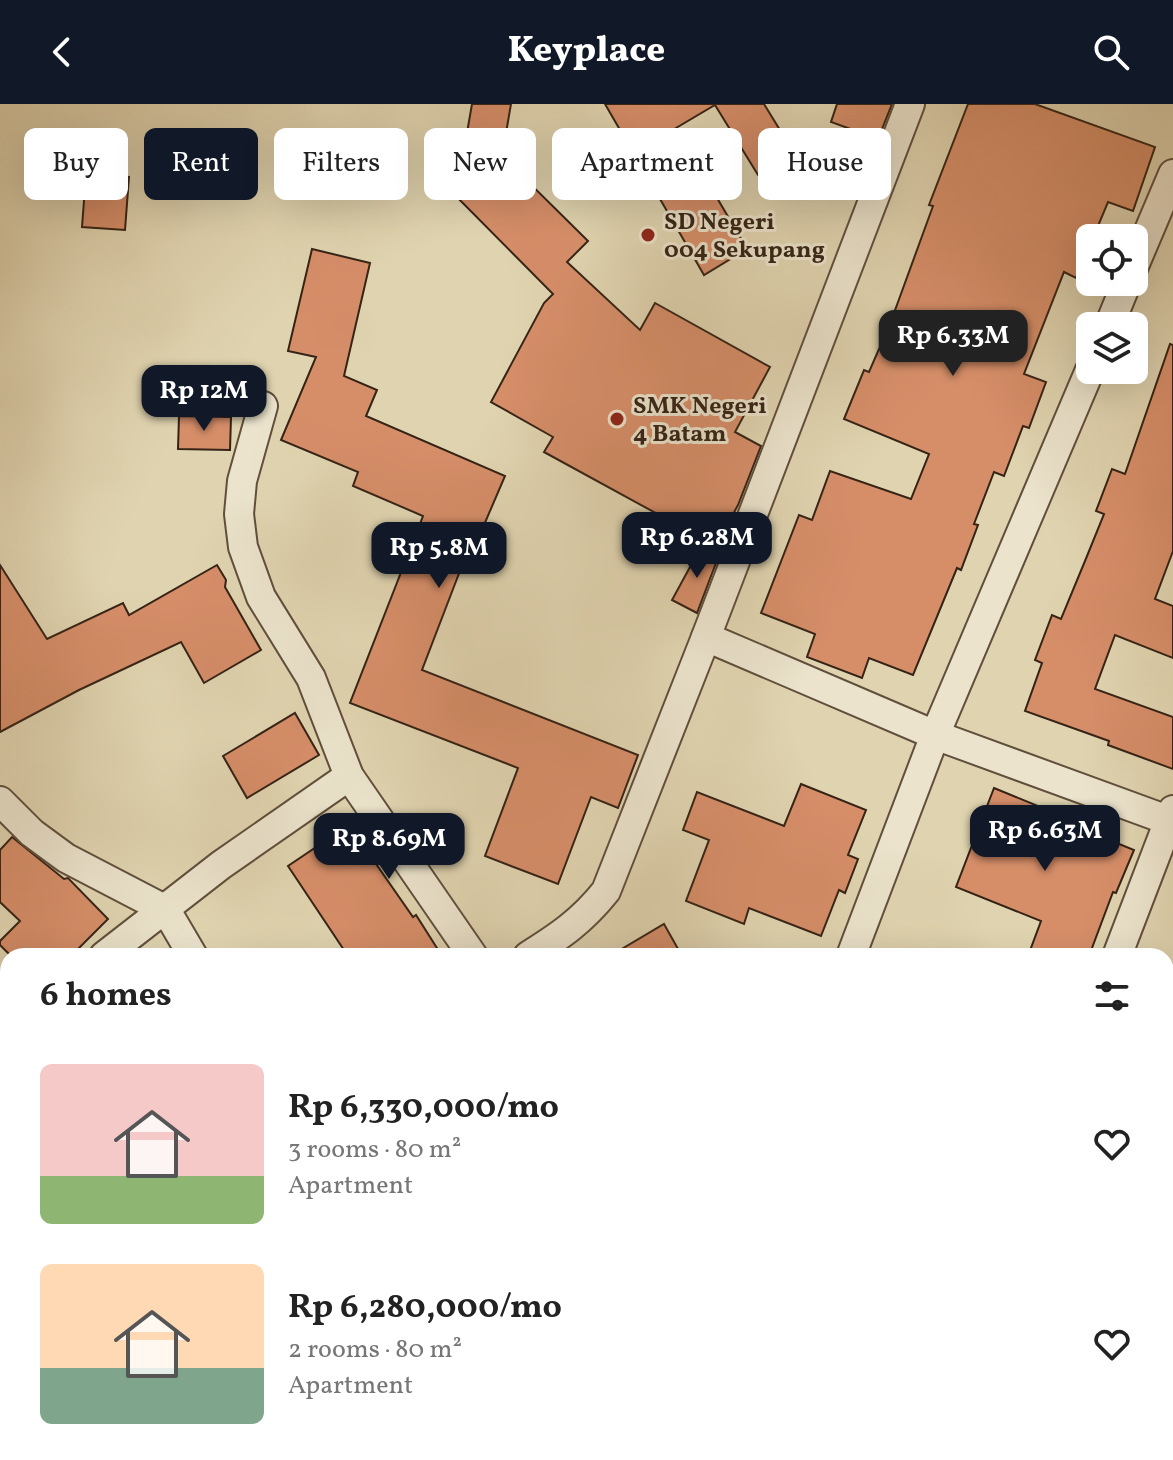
<!DOCTYPE html>
<html lang="en">
<head>
<meta charset="utf-8">
<style>
	body { margin:0; font-family:Vollkorn,serif; background:#f6f6f6; color:#222; height:100vh; display:flex; flex-direction:column; font-size:30px; white-space:nowrap }
	* { box-sizing:border-box; margin:0 }
	p { font-size:26px; color:#767676 }
	.icon { flex:none; width:44px; height:44px; fill:none; stroke:currentColor; stroke-width:2; stroke-linecap:round; stroke-linejoin:round }
	.map { position:relative; flex:1; overflow:hidden }
	.sheet { position:absolute; left:0px; top:844px; width:1174px; height:512px; display:flex; flex-direction:column; background:#fff; border-radius:24px 24px 0 0; box-shadow:0 8px 32px #0002 }
	.sheet>* { flex:none }
	.hud { position:absolute; left:24px; top:24px; width:1126px; height:72px; display:flex; gap:16px }
	.fabs { position:absolute; left:1076px; top:120px; display:grid; gap:16px }
	.fabs a { display:grid; place-items:center; width:72px; height:72px; border-radius:12px; background:#fff; box-shadow:0 8px 32px #0002; font-size:40px }
	.price { position:absolute; translate:-50% -68px; padding:0 18px; border-radius:16px; background:#111827; color:#fff; font-size:26px; line-height:52px; filter:drop-shadow(0 2px 4px #0008) }
	.price::after { content:''; position:absolute; left:50%; top:48px; width:24px; height:18px; margin-left:-12px; background:inherit; clip-path:polygon(0 0,100% 0,50% 100%) }
	.price.on { background:#222; color:#fff }
	ul { padding:0; list-style:none }
	li { display:flex; align-items:center; gap:24px; height:200px; padding:0 40px }
	li span { display:grid; place-items:center; flex:none; width:224px; height:160px; border-radius:12px; color:#555 }
	li>.icon { margin-inline-start:auto }
	span .icon { width:96px; height:96px; fill:#fffc; stroke-width:1 }
	li b { font-size:34px }
	h2 { display:flex; justify-content:space-between; align-items:center; height:96px; padding:0 40px; font-size:34px }
	.tag { padding:0 28px; border-radius:12px; background:#fff; box-shadow:0 8px 32px #0002; font-size:28px; line-height:72px }
	.tag.on { background:#111827; color:#fff }
	header { display:flex; justify-content:space-between; align-items:center; height:104px; padding:0 40px; background:#111827; color:#fff; font-size:36px; font-weight:800 }
	.map>svg:first-child { display:block }
	.building { fill:#d68e69; stroke:#352316; stroke-width:2 }
	.lines { fill:none; stroke-linecap:round; stroke-linejoin:round }
	.minor-casing { stroke:#604f3c; stroke-width:32 }
	.minor { stroke:#ebe3cc; stroke-width:28 }
	.poi-dot { fill:#8f2418; stroke:#ebe3cc; stroke-width:3 }
	.labels { text-anchor:middle; stroke-width:6; stroke-linejoin:round; paint-order:stroke }
	.poi-label { font-size:24px; font-weight:bold; fill:#352316; stroke:#ebe3cc; text-anchor:start }
</style>
</head>
<body>
<header><svg class="icon" aria-label="back" viewBox="0 0 24 24"><path d="M15 5l-7 7 7 7"/></svg>Keyplace<svg class="icon" aria-label="search" viewBox="0 0 24 24"><circle cx="10" cy="10" r="6"/><path d="M15 15l6 6"/></svg></header>
<div class="map">
<svg width="1173" height="1356" viewBox="0 0 1173 1356">
	<rect width="100%" height="100%" fill="#e0d4b0"/>
	<filter id="stains"><feTurbulence type="fractalNoise" baseFrequency=".0025" numOctaves="4"/><feColorMatrix values="0 0 0 0 .2 0 0 0 0 .09 0 0 0 0 .02 0 0 0 .5 -.17"/></filter>
	<radialGradient id="worn" r=".72"><stop offset=".6" stop-color="#630" stop-opacity="0"/><stop offset="1" stop-color="#630" stop-opacity=".3"/></radialGradient>
	<!-- building -->
	<g class="building">
		<path d="M472,0h39l-9,52 86,85 -21,21 73,68 15,-27 115,64 -35,65 26,14 -23,59 -22,41 -172,-94 9,-15 -62,-35 53,-99 9,-9 -116,-117 27,-27z"/>
		<path d="M605,0h159l30,49 -36,22 -43,-70 -39,23 71,121 -43,26z"/>
		<path d="M837,0h55l-14,35 -47,-17z"/>
		<path d="M968,0h67l120,43 -22,64 -25,-9 -15,36h-3v7l-14,33 -12,-6 -40,102 22,8 -17,46 -6,-2 -19,50 -10,-4 -20,52 4,1 -17,45 -4,-2 -44,107 -44,-17 -7,20 -55,-21 8,-23 -54,-21 38,-98 13,5 18,-49 81,28 18,-45 -85,-35 20,-49 5,2 21,-48 43,-118 -4,-1z"/>
		<path d="M812,41l21,30 -29,21 -22,-30z"/>
		<path d="M86,70l43,3 -4,53 -43,-3z"/>
		<path d="M312,145l58,14 -26,113 33,14 -11,26 139,60 -27,63 -5,-2 -51,133 216,85 -20,53 -27,-11 -33,87 -73,-28 33,-88 -168,-65 73,-187 -70,-30 5,-14 -77,-32 35,-83 -28,-6z"/>
		<path d="M1170,240l3,1v206l-18,48 18,7v52l-58,-23 -20,54 78,28v52l-65,-24 1,-4 -84,-30 17,-48 -7,-3 17,-45 9,4 24,-58 19,-47 -8,-3 16,-42 13,5z"/>
		<path d="M179,312l52,1 -1,33 -52,-1z"/>
		<path d="M702,441l17,10 -22,58 -25,-13z"/>
		<path d="M0,461l47,74 76,-36 6,12 88,-50 9,15 -1,7 36,63 -57,33 -23,-41 -102,48 -79,42z"/>
		<path d="M295,609l24,42 -72,43 -24,-42z"/>
		<path d="M801,680l65,26 -18,45 10,4 -13,34 -6,-3 -18,46 -72,-28 -5,16 -58,-23 23,-61 -26,-10 14,-38 87,34z"/>
		<path d="M994,684l61,25 -2,4 81,33 -18,43 -3,-1 -24,64h-61l13,-35 -85,-34z"/>
		<path d="M349,721l64,92 3,-2 26,41h-94l-60,-90z"/>
		<path d="M12,733l52,42 4,-1 40,41 -37,37h-60l-11,-11v-4l20,-20 -20,-19v-52z"/>
		<path d="M664,820l18,32h-72z"/>
	</g>
	<g class="lines">
		<defs>
			<g id="minor">
				<path d="M1134,162l39,-92"/>
				<path d="M1109,222l18,-44"/>
				<path d="M263,302l-21,75 -3,33 4,33 18,50 50,81 38,98 124,180"/>
				<path d="M706,533l229,98 238,87"/>
				<path d="M0,697l32,32 34,25 100,52 27,46"/>
				<path d="M104,852l117,-91 128,-89"/>
				<path d="M528,852c32,-20 54,-35 78,-65l100,-254 204,-533"/>
				<path d="M851,852l84,-221 155,-365"/>
				<path d="M1117,852l56,-146"/>
				<path d="M0,930l8,-6"/>
				<path d="M0,957l8,14"/>
				<path d="M224,1348l4,8"/>
				<path d="M490,1348l4,8"/>
				<path d="M753,1348l5,8"/>
				<path d="M1019,1348l5,8"/>
				<path d="M146,1356l15,-8"/>
			</g>
		</defs>
		<!-- minor casing -->
		<use href="#minor" class="minor-casing"/>
		<!-- minor -->
		<use href="#minor" class="minor"/>
	</g>
	<!-- markers -->
	<g class="poi-dot">
		<circle cx="648" cy="131" r="8"/>
		<circle cx="617" cy="315" r="8"/>
	</g>
	<g class="labels">
		<!-- poi labels -->
		<g class="poi-label">
			<text x="664" y="125">SD Negeri<tspan x="664" dy="28">004 Sekupang</tspan></text>
			<text x="633" y="309">SMK Negeri<tspan x="633" dy="28">4 Batam</tspan></text>
		</g>
	</g>
	<rect width="100%" height="100%" filter="url(#stains)"/>
	<rect width="100%" height="100%" fill="url(#worn)"/>
</svg>
<div class="fabs">
<a><svg class="icon" aria-label="locate" viewBox="0 0 24 24"><circle cx="12" cy="12" r="6"/><path d="M12 2v4M12 18v4M2 12h4M18 12h4"/></svg></a>
<a><svg class="icon" aria-label="layers" viewBox="0 0 24 24"><path d="M12 4l9 5-9 5-9-5zM3 14l9 5 9-5"/></svg></a>
</div>
<b class="price on" style="left:953px;top:274px">Rp 6.33M</b>
<b class="price" style="left:204px;top:329px">Rp 12M</b>
<b class="price" style="left:697px;top:476px">Rp 6.28M</b>
<b class="price" style="left:439px;top:486px">Rp 5.8M</b>
<b class="price" style="left:1045px;top:769px">Rp 6.63M</b>
<b class="price" style="left:389px;top:777px">Rp 8.69M</b>
<div class="hud">
<a class="tag">Buy</a>
<a class="tag on">Rent</a>
<a class="tag">Filters</a>
<a class="tag">New</a>
<a class="tag">Apartment</a>
<a class="tag">House</a>
</div>
<section class="sheet">
<h2>6 homes<svg class="icon" aria-label="filters" viewBox="0 0 24 24"><path d="M4 7h16M4 17h16"/><circle cx="9" cy="7" r="2"/><circle cx="15" cy="17" r="2"/></svg></h2>
<ul>
<li><span style="background:linear-gradient(#f6c9c9 70%,#8fb573 0)"><svg class="icon" aria-label="home" viewBox="0 0 24 24"><path d="M3 11l9-7 9 7M6 9v11h12V9"/></svg></span><div><b>Rp 6,330,000/mo</b><p>3 rooms · 80 m²</p><p>Apartment</p></div><svg class="icon" aria-label="heart" viewBox="0 0 24 24"><path d="M12 20l-8-8c-3-5 5-10 8-4 3-6 11-1 8 4z"/></svg></li>
<li><span style="background:linear-gradient(#ffd9b3 65%,#7fa58c 0)"><svg class="icon" aria-label="home" viewBox="0 0 24 24"><path d="M3 11l9-7 9 7M6 9v11h12V9"/></svg></span><div><b>Rp 6,280,000/mo</b><p>2 rooms · 80 m²</p><p>Apartment</p></div><svg class="icon" aria-label="heart" viewBox="0 0 24 24"><path d="M12 20l-8-8c-3-5 5-10 8-4 3-6 11-1 8 4z"/></svg></li>
</ul>
</section>
</div>
</body>
</html>
